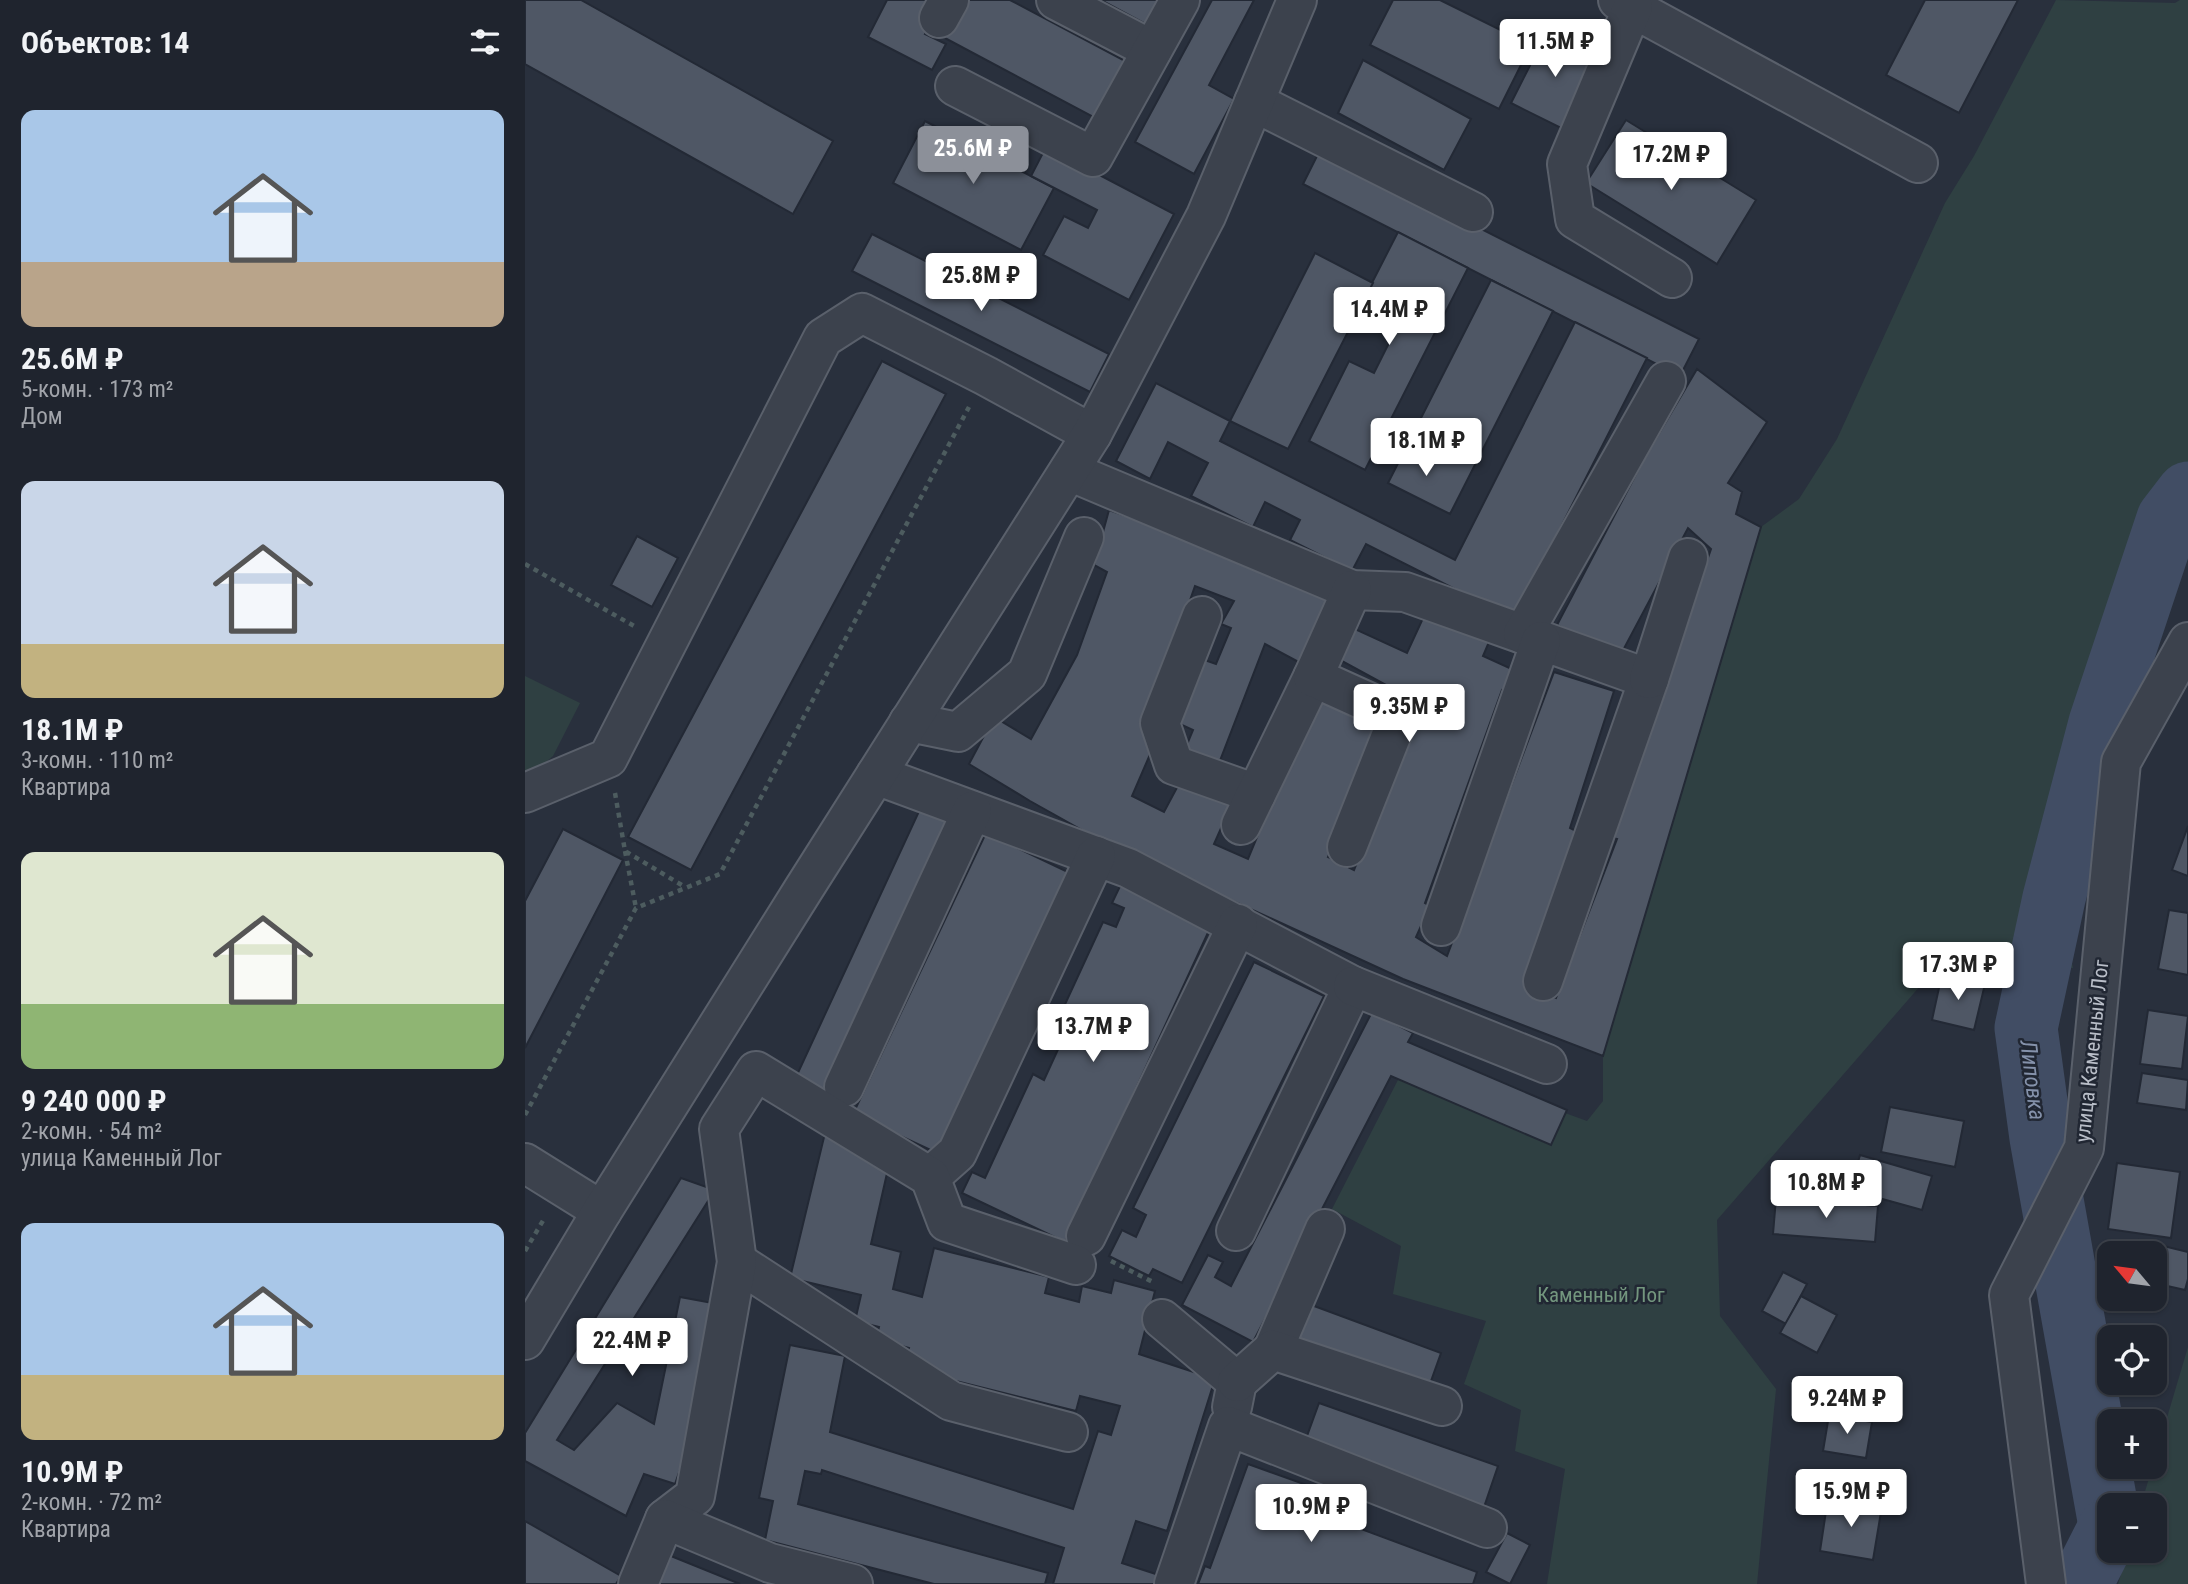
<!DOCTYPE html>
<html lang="ru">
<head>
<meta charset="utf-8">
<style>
	body { margin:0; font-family:"Roboto Condensed",sans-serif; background:#272c36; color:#f1f3f6; height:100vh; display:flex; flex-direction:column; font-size:26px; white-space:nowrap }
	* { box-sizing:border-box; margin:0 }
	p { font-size:23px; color:#a1a4aa }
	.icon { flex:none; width:38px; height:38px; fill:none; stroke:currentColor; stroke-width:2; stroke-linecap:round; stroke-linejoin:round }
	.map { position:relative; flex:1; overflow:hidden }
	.side { display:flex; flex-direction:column; background:#1f242e; width:525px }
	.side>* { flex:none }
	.needle { width:46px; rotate:299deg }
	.buttons { position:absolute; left:1572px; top:1241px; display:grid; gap:14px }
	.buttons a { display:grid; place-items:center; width:70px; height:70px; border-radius:14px; background:#1f242e; box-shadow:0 2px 5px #0004,0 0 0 2px #3c414a; font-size:35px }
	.price { position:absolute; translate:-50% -60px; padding:0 16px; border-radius:7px; background:#fff; color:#222; font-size:23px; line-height:46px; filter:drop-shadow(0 2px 4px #0008) }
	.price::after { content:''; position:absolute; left:50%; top:42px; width:21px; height:16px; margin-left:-10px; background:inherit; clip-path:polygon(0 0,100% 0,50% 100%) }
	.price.on { background:#8c9099; color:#fff }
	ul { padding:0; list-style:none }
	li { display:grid; align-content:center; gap:14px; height:371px; padding:0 21px }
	li span { display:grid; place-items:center; height:217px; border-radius:14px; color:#555 }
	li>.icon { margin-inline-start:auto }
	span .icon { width:126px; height:126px; fill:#fffc; stroke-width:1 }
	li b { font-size:30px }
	h2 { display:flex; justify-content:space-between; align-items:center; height:84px; padding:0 21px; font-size:30px }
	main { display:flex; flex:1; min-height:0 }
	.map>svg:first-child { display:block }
	.green { fill:#2f4042 }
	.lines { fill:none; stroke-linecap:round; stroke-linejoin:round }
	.river { stroke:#414d64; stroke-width:63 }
	.building { fill:#4f5765; stroke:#232935; stroke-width:2 }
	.minor-casing { stroke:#5a606b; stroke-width:42 }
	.path { stroke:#4d5c5f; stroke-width:4.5; stroke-dasharray:5 5; stroke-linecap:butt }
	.minor { stroke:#3c424d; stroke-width:38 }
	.labels { text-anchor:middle; stroke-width:5; stroke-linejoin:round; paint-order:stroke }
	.street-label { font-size:21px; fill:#b9bec8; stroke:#212733 }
	.park-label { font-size:21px; fill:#73967e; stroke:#212733 }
	.water-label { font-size:23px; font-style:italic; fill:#8592ab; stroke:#212733 }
</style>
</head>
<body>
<main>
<section class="side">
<h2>Объектов: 14<svg class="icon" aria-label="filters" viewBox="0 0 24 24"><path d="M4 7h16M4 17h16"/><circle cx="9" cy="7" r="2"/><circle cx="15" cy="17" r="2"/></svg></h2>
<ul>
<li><span style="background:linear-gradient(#a9c7e8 70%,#b9a48a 0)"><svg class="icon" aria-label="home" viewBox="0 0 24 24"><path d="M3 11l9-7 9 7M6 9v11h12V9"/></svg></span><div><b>25.6M ₽</b><p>5-комн. · 173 m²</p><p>Дом</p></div></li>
<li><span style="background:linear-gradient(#c9d6e8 75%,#c2b280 0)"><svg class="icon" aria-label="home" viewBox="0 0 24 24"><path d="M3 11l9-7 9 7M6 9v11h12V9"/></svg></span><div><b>18.1M ₽</b><p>3-комн. · 110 m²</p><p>Квартира</p></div></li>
<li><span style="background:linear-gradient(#dfe7d0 70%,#8fb573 0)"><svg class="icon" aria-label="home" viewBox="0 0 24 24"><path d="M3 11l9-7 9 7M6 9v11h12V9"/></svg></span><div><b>9 240 000 ₽</b><p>2-комн. · 54 m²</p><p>улица Каменный Лог</p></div></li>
<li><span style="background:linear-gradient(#a9c7e8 70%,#c2b280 0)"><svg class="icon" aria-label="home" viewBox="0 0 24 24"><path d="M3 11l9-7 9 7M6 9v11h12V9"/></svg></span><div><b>10.9M ₽</b><p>2-комн. · 72 m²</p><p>Квартира</p></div></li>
</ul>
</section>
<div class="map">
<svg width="1663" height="1584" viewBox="0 0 1663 1584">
	<rect width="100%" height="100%" fill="#29303d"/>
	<!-- green -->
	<g class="green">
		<path d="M1531,0l119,3 5,-3h8v558l-135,315 20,95 -126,-13 -230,265 3,96 56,73 -19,195h-210l18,-115 -50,-18 6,-41 -57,-26 22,-63 -93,-27 8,-48 -69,-37 68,-133 165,37 22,8 16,-20v-45l158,-529 38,-28 38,-60 108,-236 29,-47z"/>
		<path d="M0,676l55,27 -27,53 -28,24z"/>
		<path d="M1663,1347v237h-70l10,-33 26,-1v-45h-13z"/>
	</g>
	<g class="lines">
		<!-- river -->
		<g class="river">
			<path d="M1584,1520l-68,-382 -15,-110 28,-130 46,-175 68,-204 20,-26"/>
			<path d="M1556,1584l28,-55"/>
		</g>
	</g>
	<!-- building -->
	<g class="building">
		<path d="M0,0h56l252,141 -40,73 -268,-150z"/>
		<path d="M362,0h56l-18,34 21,10 -14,26 -64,-33z"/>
		<path d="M437,0h48l117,62 -30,57 -154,-82z"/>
		<path d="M576,0h65l-15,27z"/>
		<path d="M687,0h42l-45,85 25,14 -40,75 -59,-32z"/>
		<path d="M868,0h47l91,45 -32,64 -129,-64z"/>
		<path d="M1400,0h93l-59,113 -73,-38z"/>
		<path d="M1023,30l50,25 -37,73 -50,-25z"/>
		<path d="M838,60l108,59 -27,51 -106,-57z"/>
		<path d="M1101,120l130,80 -39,64 -131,-81z"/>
		<path d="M400,121l129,67 -33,62 -128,-67z"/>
		<path d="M521,147l128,67 -45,86 -86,-45 21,-39 24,12 9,-18 -66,-34z"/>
		<path d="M796,148l378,191 -19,37 -377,-192z"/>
		<path d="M873,232l70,36 -103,202 -56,-29 40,-80 25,12 20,-40 -38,-19z"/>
		<path d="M347,234l237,120 -19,38 -238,-121z"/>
		<path d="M790,253l58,30 -85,166 -58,-28z"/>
		<path d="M966,280l62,31 -103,203 -62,-31z"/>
		<path d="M1050,322l72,36 -133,261 -148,-75 -14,27 -62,-31 10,-20 -35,-18 -12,25 -62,-31 17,-33 -40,-21 -18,37 -34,-18 40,-78 74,38 -10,20 235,119z"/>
		<path d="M357,361l64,33 -255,476 -63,-33z"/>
		<path d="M1172,369l70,53 -39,61 14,9 -6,22 25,13 -158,529 -200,-77 -305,-140 -68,-38 -61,-37 25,-47 37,22 46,-84 30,-83 -13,-7 15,-55 65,23 159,68 -27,65 -41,-22 -49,127 -33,-17 10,-24 -22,-10 25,-63 20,7 15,-36 -10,-4 13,-23 -39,-15 -50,142 13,8 -26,60 32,16 17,-32 53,19 -20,45 34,15 67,-162 66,28 -53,132 26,13 63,-158 -31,-17 2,-9 -59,-32 13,-31 65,30 17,-37 65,26 -6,14 31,14 -4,22 -8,-2 -77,213 5,3 -14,31 31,19 107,-284 60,19 -44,137 16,8 -59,150 29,12 61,-159 -9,-2 20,-49 83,-239 -23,-21 -68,128 -63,-31 87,-166z"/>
		<path d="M112,536l41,22 -26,49 -41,-22z"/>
		<path d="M396,807l31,14 -125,270 -31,-14z"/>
		<path d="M1663,826v50l-16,-6z"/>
		<path d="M38,829l60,31 -98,188v-147z"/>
		<path d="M461,833l84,40 -133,280 -84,-39z"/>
		<path d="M597,882l90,42 -147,318 -103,-49 10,-21 13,6 48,-104 11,6 22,-48 -11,-6 48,-104 13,5 8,-19 -12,-5z"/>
		<path d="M1644,910l19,3v62l-30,-6z"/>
		<path d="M729,962l70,34 -142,287 -29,-14 -4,7 -40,-20 13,-26 14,7 10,-22 -13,-7z"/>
		<path d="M1417,974l43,10 -11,46 -42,-10z"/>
		<path d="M1623,1010l40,6 -6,53 -42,-5z"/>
		<path d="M847,1012l41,21 -5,9 159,68 -16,35 -160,-69 -138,266 -71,-37 26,-50 15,7 -8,15 16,9z"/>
		<path d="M1617,1073l46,7 -2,30 -49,-7z"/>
		<path d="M1365,1107l74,14 -9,46 -74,-15z"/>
		<path d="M300,1133l65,27 -19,84 30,8 -8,37 29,8 12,-49 115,29 -4,16 34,9 3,-16 29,7 3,-13 41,11 -16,63 76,25 -48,152 -31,-10 -14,42 43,14 -2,7h-110l11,-36 -242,-78 -1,4 -16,-3 -7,33 250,69 -3,11h-111l-169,-44 8,-39 -14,-3 31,-153 55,11 -15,76 243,77 25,-78 13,4 9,-29 -40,-10 -4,15 -172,-43 5,-20 -33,-9 3,-12 -24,-6 6,-26 -71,-17z"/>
		<path d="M1335,1155l72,21 -10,34 -72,-20z"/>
		<path d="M1592,1163l63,9 -9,66 -63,-9z"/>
		<path d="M156,1178l34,12 -158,250 17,10 43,-47 37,21 26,-127 38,7 -20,114 -23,66 -31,-10 -18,42 -101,-55v-28z"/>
		<path d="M1251,1198l102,8 -3,36 -102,-8z"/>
		<path d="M1614,1240l49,12v27l-3,11 -31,-7v-30h-18z"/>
		<path d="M1258,1272l24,12 -21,40 -24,-13z"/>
		<path d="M1276,1296l36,19 -20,38 -37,-20z"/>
		<path d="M781,1303l135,50 -15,42 -135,-50z"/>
		<path d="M794,1403l179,63 -15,44 -180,-63z"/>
		<path d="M1304,1415l43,7 -6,36 -43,-7z"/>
		<path d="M723,1464l70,25 -8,21 167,62 -4,12h-275l7,-18 5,2z"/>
		<path d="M1303,1498l54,8 -9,54 -53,-9z"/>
		<path d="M0,1521l96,55 -5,8h-91z"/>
		<path d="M982,1533l23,12 -20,39 -24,-12z"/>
		<path d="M141,1554l74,30h-88z"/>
	</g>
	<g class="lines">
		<defs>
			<g id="minor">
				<path d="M531,0l96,50"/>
				<path d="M1093,0l300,163"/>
				<path d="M1108,7l-66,157 8,55 97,59"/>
				<path d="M414,18l10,-18"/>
				<path d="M430,86l138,71 87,-157"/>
				<path d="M729,102l219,110"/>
				<path d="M544,471l283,119 53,2 244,87 -106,302"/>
				<path d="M677,616l-42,107 14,42 82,29"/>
				<path d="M998,634l143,-253"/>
				<path d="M1124,679l39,-121"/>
				<path d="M384,722l49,10 69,-58 57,-137"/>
				<path d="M351,775l252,93 225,118 -117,245"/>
				<path d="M0,793l83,-35 215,-420 39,-25 124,63 106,58"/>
				<path d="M716,825l72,-148"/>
				<path d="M822,847l52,-131 -86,-39 39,-87"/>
				<path d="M916,926l100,-285"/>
				<path d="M828,986l194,78"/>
				<path d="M319,1087l128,-276"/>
				<path d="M0,1163l77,48"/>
				<path d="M405,1177l27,-24 139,-297"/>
				<path d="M561,1236l152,-312"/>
				<path d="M212,1262l214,139 117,31"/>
				<path d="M637,1319l75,63 -5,25"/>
				<path d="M0,1340l77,-129 201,-321 289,-456 114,-218 91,-216"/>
				<path d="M748,1350l52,-121"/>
				<path d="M712,1382l36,-32 169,56"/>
				<path d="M140,1519l30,-23 42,-234 -18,-133 37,-58 174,106 17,45 129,43"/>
				<path d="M113,1584l27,-65 105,44 83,21"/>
				<path d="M649,1584l54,-158 259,102"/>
				<path d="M1521,1584l-37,-289 75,-147 37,-386 67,-120"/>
			</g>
		</defs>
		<!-- minor casing -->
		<use href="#minor" class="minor-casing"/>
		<!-- path -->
		<g class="path">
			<path d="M0,564l109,62"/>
			<path d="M90,793l10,58 60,36"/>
			<path d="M100,851l11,57"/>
			<path d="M0,1115l111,-207 84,-34 249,-467"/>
			<path d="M0,1251l19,-32"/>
			<path d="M586,1261l42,21"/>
		</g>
		<!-- minor -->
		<use href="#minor" class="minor"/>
	</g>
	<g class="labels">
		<!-- street labels -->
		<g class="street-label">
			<text transform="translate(1567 1051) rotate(-84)" y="7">улица Каменный Лог</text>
		</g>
		<!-- park labels -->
		<g class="park-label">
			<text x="1076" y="1302">Каменный Лог</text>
		</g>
		<!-- water labels -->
		<g class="water-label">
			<text transform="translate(1508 1080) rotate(83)" y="8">Липовка</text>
		</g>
	</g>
</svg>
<div class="buttons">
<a><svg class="needle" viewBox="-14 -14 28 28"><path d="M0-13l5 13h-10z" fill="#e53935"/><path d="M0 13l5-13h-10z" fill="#a1a4aa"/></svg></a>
<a><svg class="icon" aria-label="locate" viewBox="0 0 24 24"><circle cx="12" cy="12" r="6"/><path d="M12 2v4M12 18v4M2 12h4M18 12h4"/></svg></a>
<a>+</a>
<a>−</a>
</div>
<b class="price" style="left:1030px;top:79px">11.5M ₽</b>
<b class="price on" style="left:448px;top:186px">25.6M ₽</b>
<b class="price" style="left:1146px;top:192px">17.2M ₽</b>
<b class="price" style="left:456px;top:313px">25.8M ₽</b>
<b class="price" style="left:864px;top:347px">14.4M ₽</b>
<b class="price" style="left:901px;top:478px">18.1M ₽</b>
<b class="price" style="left:884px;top:744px">9.35M ₽</b>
<b class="price" style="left:1433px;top:1002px">17.3M ₽</b>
<b class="price" style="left:568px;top:1064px">13.7M ₽</b>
<b class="price" style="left:1301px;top:1220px">10.8M ₽</b>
<b class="price" style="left:107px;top:1378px">22.4M ₽</b>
<b class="price" style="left:1322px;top:1436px">9.24M ₽</b>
<b class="price" style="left:1326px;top:1529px">15.9M ₽</b>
<b class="price" style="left:786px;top:1544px">10.9M ₽</b>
</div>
</main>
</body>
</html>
